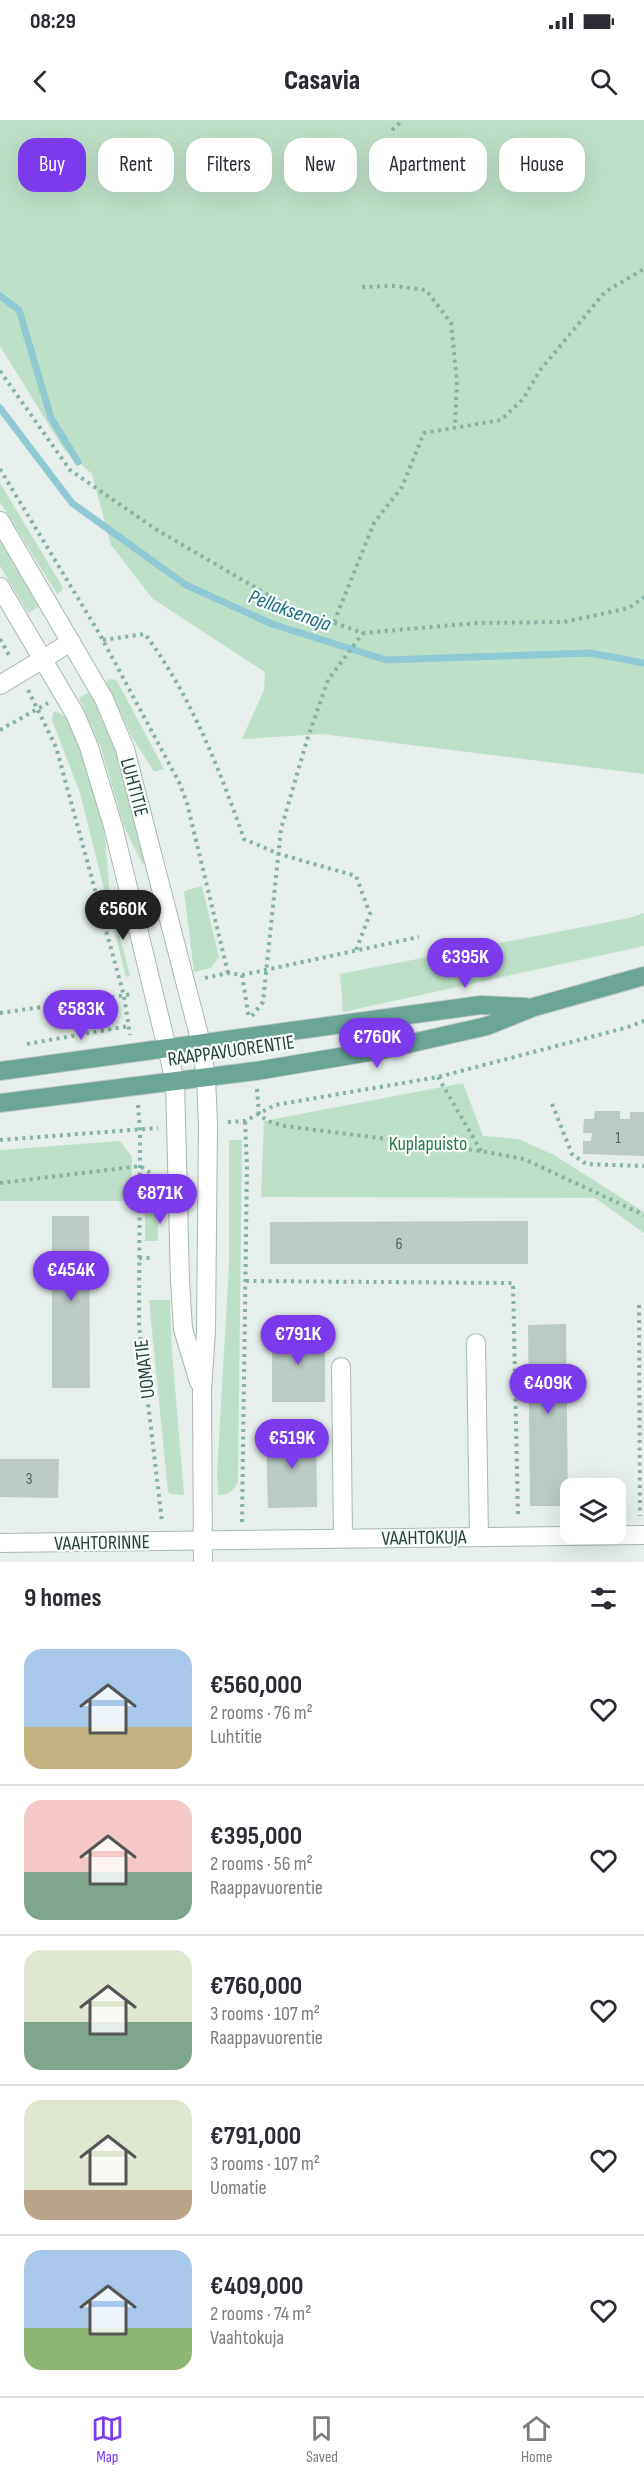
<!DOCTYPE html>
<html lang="en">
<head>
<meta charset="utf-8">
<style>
	body { margin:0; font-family:"Sofia Sans Condensed",sans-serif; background:#f2f2f3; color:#2b2b33; height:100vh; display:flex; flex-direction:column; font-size:22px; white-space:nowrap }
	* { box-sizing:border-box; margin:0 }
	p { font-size:20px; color:#7c7c81 }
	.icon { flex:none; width:33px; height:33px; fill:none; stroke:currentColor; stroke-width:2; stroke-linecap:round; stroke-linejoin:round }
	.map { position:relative; height:1442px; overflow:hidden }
	.details { display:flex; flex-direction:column; background:#fff; flex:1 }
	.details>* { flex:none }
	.guide { position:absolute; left:18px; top:18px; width:609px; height:54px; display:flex; gap:12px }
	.buttons { position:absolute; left:560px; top:1358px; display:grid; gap:12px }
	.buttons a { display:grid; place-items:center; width:66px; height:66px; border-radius:12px; background:#fff; box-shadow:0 6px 24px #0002; font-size:30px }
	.price { position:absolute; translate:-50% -51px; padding:0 14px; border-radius:21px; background:#7c3aed; color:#fff; font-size:20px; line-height:39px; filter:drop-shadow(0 2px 3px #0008) }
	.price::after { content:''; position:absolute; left:50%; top:36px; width:18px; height:14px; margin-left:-9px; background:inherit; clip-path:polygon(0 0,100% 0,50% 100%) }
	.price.active { background:#222; color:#fff }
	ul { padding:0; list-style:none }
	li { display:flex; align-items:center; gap:18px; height:150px; padding:0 24px }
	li+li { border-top:2px solid #e1e1e2 }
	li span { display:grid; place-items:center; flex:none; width:168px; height:120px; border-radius:18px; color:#555 }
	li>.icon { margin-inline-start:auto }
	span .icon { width:72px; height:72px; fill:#fffc; stroke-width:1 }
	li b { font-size:26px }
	h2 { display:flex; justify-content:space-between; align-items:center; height:72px; padding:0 24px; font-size:26px }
	.chip { padding:0 21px; border-radius:18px; background:#fff; box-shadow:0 6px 24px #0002; font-size:21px; line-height:54px }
	.chip.active { background:#7c3aed; color:#fff }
	.status { display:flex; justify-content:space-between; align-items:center; height:42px; padding:0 30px; background:#fff; direction:ltr }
	.status svg { height:16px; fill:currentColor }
	header { display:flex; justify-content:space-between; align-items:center; height:78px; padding:0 24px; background:#fff; font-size:27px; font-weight:800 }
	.tabs { display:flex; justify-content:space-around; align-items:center; height:84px; border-top:2px solid #e1e1e2; background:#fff; font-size:16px; color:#7c7c81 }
	.tabs a { display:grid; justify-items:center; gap:3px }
	.tabs .active { color:#7c3aed }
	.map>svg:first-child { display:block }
	.green { fill:#bfe0c8 }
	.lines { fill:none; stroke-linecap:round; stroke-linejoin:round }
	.stream { stroke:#8ec9d4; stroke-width:7 }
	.building { fill:#bbcac4 }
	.minor-casing { stroke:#a8b8b2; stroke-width:20 }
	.major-casing { stroke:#c2cac8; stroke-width:20 }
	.path { stroke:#86b3a5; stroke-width:4; stroke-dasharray:3 4.5; stroke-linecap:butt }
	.minor { stroke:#fff; stroke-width:18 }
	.major { stroke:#6aa596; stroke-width:18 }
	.labels { text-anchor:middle; stroke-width:4.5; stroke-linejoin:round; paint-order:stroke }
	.number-label { font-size:16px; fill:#4a645c }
	.street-label { font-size:20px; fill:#24423a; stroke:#f7fbf9 }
	.park-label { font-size:20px; fill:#2d7a4b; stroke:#f7fbf9 }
	.water-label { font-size:21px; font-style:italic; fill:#1c6f80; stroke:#f7fbf9 }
</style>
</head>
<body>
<div class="status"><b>08:29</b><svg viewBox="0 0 49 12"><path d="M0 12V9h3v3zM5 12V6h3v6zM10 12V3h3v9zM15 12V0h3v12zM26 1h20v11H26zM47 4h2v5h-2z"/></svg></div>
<header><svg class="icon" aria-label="back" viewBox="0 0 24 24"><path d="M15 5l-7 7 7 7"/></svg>Casavia<svg class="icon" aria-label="search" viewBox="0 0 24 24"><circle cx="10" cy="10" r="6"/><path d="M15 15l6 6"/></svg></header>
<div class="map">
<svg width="644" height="1442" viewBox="0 0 644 1442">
	<rect width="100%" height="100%" fill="#e6efeb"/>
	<!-- green -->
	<g class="green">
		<path d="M0,0h644v654l-322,-40 -80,5 22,-49 1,-18 -112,-73 -42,-54 -19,-71 -29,-26 -63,-102z"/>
		<path d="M0,363l62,103 1,4 -6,4 -57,-92z"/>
		<path d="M0,421l39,66 -11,6 -28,-47z"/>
		<path d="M111,559l6,2 47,88 -10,3 -23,-37 -25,-54z"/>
		<path d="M91,571l23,51 34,122 -5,1 -18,-36 -24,-81 -22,-50z"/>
		<path d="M56,591l11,7 26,65 12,54 5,60 20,79 -4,1 -46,-184 -28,-73 1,-7z"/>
		<path d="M202,766l17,71 -8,11 -17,4 -10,-81z"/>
		<path d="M644,793v33l-301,66 -3,-38 289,-56z"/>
		<path d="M463,963l20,53 35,3 36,16 90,57v21l-49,-35 -334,-1 3,-76z"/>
		<path d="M229,1020h13l-4,342c-5,9 -9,13 -20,13l-1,-21 12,-209z"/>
		<path d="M120,1021l12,16 -1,44h-131v-51z"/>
		<path d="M145,1063h12l1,58h-13z"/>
		<path d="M149,1180h21l2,52 12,143 -14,-1 -2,-2z"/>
	</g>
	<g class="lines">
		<!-- stream -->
		<g class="stream">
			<path d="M0,176l19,14 32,108 27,44"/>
			<path d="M0,288l72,95 114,82 86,39 114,36 204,-7 54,10"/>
		</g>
	</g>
	<!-- building -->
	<g class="building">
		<path d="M595,991h25v8h10v-7h14v44l-61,-2v-13h8l1,-8h-9l1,-14h10z"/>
		<path d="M52,1096h37l1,172h-38z"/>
		<path d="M528,1101v43h-258v-42z"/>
		<path d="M566,1204l2,182h-38l-2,-181z"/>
		<rect x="272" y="1211" width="53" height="71"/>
		<path d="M316,1312l1,75 -49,1 -2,-75z"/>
		<path d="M0,1339h59l-1,39 -58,-1z"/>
	</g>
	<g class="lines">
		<defs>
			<g id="minor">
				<path d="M0,401l104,178 21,50 76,294 5,34 2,47 -2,207 -4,59 1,172"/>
				<path d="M0,467l75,127 14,33 24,79 62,255 5,199 3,49 16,53"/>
				<path d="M0,565l71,-43"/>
				<path d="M476,1223l3,194"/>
				<path d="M341,1247l2,171"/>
				<path d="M0,1423l644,-8"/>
			</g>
			<g id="major">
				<path d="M0,951l481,-66 45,2"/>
				<path d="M0,983l256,-32 125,-21 106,-24 47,-19 110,-31"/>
			</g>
		</defs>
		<!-- minor casing -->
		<use href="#minor" class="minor-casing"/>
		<!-- major casing -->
		<use href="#major" class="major-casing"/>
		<!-- path -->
		<g class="path">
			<path d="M392,10l11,-10"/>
			<path d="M362,167l32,-1 32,4 25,33 6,59 -2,44"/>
			<path d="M0,251l70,99 87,60 130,76 76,27 114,-10 87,-1 65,-14 15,-11"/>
			<path d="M0,349l99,164 80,149 8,21 41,170"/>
			<path d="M334,502l40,-99 28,-36 22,-54 77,-13 22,-21 18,-30 64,-77 39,-23"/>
			<path d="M0,519l10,18"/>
			<path d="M103,520l42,-6c45,60 74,134 99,205l35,15 77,22 14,38 -14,36"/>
			<path d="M28,570l28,57 68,249 6,39"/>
			<path d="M0,610l48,-27"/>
			<path d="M242,855l177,-38"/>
			<path d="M205,858l23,-5 14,2 7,44"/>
			<path d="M0,893l133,-19"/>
			<path d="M252,896l11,-14 18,-173 26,-89 21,-60 35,-47"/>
			<path d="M27,924l102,-18"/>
			<path d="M438,957l43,74"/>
			<path d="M257,969l2,25 8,7 18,5 196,25 43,8 120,56"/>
			<path d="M552,984l20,50 14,10 58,2"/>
			<path d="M138,985l2,26 -1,195 23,196"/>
			<path d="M228,1002l17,-1 30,-16 163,-28 187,-49 19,-7"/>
			<path d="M0,1020l158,-12"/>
			<path d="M0,1063l140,-17 18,12"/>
			<path d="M139,1138h15"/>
			<path d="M246,1161l267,2 5,234"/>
			<path d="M639,1185l1,211"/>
			<path d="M242,1402l5,-356 -2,-45"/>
		</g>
		<!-- minor -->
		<use href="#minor" class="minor"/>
		<!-- major -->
		<use href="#major" class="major"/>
	</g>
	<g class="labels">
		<!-- number labels -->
		<g class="number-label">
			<text x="618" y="1023">1</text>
			<text x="399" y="1129">6</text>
			<text x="29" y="1364">3</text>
		</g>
		<!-- street labels -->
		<g class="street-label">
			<text transform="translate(135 667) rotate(75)" y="7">LUHTITIE</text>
			<text transform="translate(231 930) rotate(-8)" y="7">RAAPPAVUORENTIE</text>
			<text transform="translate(144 1249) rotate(-97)" y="7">UOMATIE</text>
			<text transform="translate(424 1417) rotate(-1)" y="7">VAAHTOKUJA</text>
			<text transform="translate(102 1422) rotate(-1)" y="7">VAAHTORINNE</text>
		</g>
		<!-- park labels -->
		<g class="park-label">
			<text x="428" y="1030">Kuplapuisto</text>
		</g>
		<!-- water labels -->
		<g class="water-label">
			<text transform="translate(290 490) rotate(20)" y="7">Pellaksenoja</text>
		</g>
	</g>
</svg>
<div class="buttons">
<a><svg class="icon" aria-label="layers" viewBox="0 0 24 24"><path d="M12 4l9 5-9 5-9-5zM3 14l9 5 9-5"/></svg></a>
</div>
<b class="price active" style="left:123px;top:821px">€560K</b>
<b class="price" style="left:465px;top:869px">€395K</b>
<b class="price" style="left:81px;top:921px">€583K</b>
<b class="price" style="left:377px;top:949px">€760K</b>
<b class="price" style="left:160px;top:1105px">€871K</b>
<b class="price" style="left:71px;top:1182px">€454K</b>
<b class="price" style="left:298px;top:1246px">€791K</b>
<b class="price" style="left:548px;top:1295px">€409K</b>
<b class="price" style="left:292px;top:1350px">€519K</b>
<div class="guide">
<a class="chip active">Buy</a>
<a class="chip">Rent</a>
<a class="chip">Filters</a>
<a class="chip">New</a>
<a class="chip">Apartment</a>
<a class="chip">House</a>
</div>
</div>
<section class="details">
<h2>9 homes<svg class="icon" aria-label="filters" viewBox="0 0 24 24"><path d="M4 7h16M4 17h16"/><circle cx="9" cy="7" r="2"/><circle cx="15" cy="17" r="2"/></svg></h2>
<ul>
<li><span style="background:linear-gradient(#a9c7e8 65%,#c2b280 0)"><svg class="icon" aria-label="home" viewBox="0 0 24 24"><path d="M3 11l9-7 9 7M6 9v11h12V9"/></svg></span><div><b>€560,000</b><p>2 rooms · 76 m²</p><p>Luhtitie</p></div><svg class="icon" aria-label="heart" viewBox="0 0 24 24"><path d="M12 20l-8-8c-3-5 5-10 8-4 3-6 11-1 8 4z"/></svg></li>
<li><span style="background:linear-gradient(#f6c9c9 60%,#7fa58c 0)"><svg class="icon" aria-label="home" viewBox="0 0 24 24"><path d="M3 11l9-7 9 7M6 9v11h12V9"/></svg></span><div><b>€395,000</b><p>2 rooms · 56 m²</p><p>Raappavuorentie</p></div><svg class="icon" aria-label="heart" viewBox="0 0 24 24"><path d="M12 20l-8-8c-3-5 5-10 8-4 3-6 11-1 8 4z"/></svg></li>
<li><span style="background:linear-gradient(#dfe7d0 60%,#7fa58c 0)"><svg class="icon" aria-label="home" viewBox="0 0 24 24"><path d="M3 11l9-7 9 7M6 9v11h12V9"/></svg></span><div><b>€760,000</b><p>3 rooms · 107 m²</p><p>Raappavuorentie</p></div><svg class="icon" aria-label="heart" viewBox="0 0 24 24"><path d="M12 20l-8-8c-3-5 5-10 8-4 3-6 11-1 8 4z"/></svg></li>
<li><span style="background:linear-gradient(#dfe7d0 75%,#b9a48a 0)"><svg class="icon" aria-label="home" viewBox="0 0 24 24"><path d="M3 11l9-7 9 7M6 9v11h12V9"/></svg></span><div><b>€791,000</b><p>3 rooms · 107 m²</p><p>Uomatie</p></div><svg class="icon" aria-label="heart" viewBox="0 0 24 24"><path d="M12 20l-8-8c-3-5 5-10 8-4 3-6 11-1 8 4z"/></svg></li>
<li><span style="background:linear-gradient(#a9c7e8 65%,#8fb573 0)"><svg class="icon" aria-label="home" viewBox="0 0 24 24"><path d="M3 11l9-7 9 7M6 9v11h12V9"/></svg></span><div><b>€409,000</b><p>2 rooms · 74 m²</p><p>Vaahtokuja</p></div><svg class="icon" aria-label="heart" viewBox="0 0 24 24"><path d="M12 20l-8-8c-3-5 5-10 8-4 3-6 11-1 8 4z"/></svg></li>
</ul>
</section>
<nav class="tabs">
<a class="active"><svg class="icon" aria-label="map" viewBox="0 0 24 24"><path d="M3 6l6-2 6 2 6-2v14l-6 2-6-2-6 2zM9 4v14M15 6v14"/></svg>Map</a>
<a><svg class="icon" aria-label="saved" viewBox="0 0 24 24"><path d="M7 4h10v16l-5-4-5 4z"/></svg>Saved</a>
<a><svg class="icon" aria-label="home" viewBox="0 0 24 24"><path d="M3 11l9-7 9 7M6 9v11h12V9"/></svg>Home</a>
</nav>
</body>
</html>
